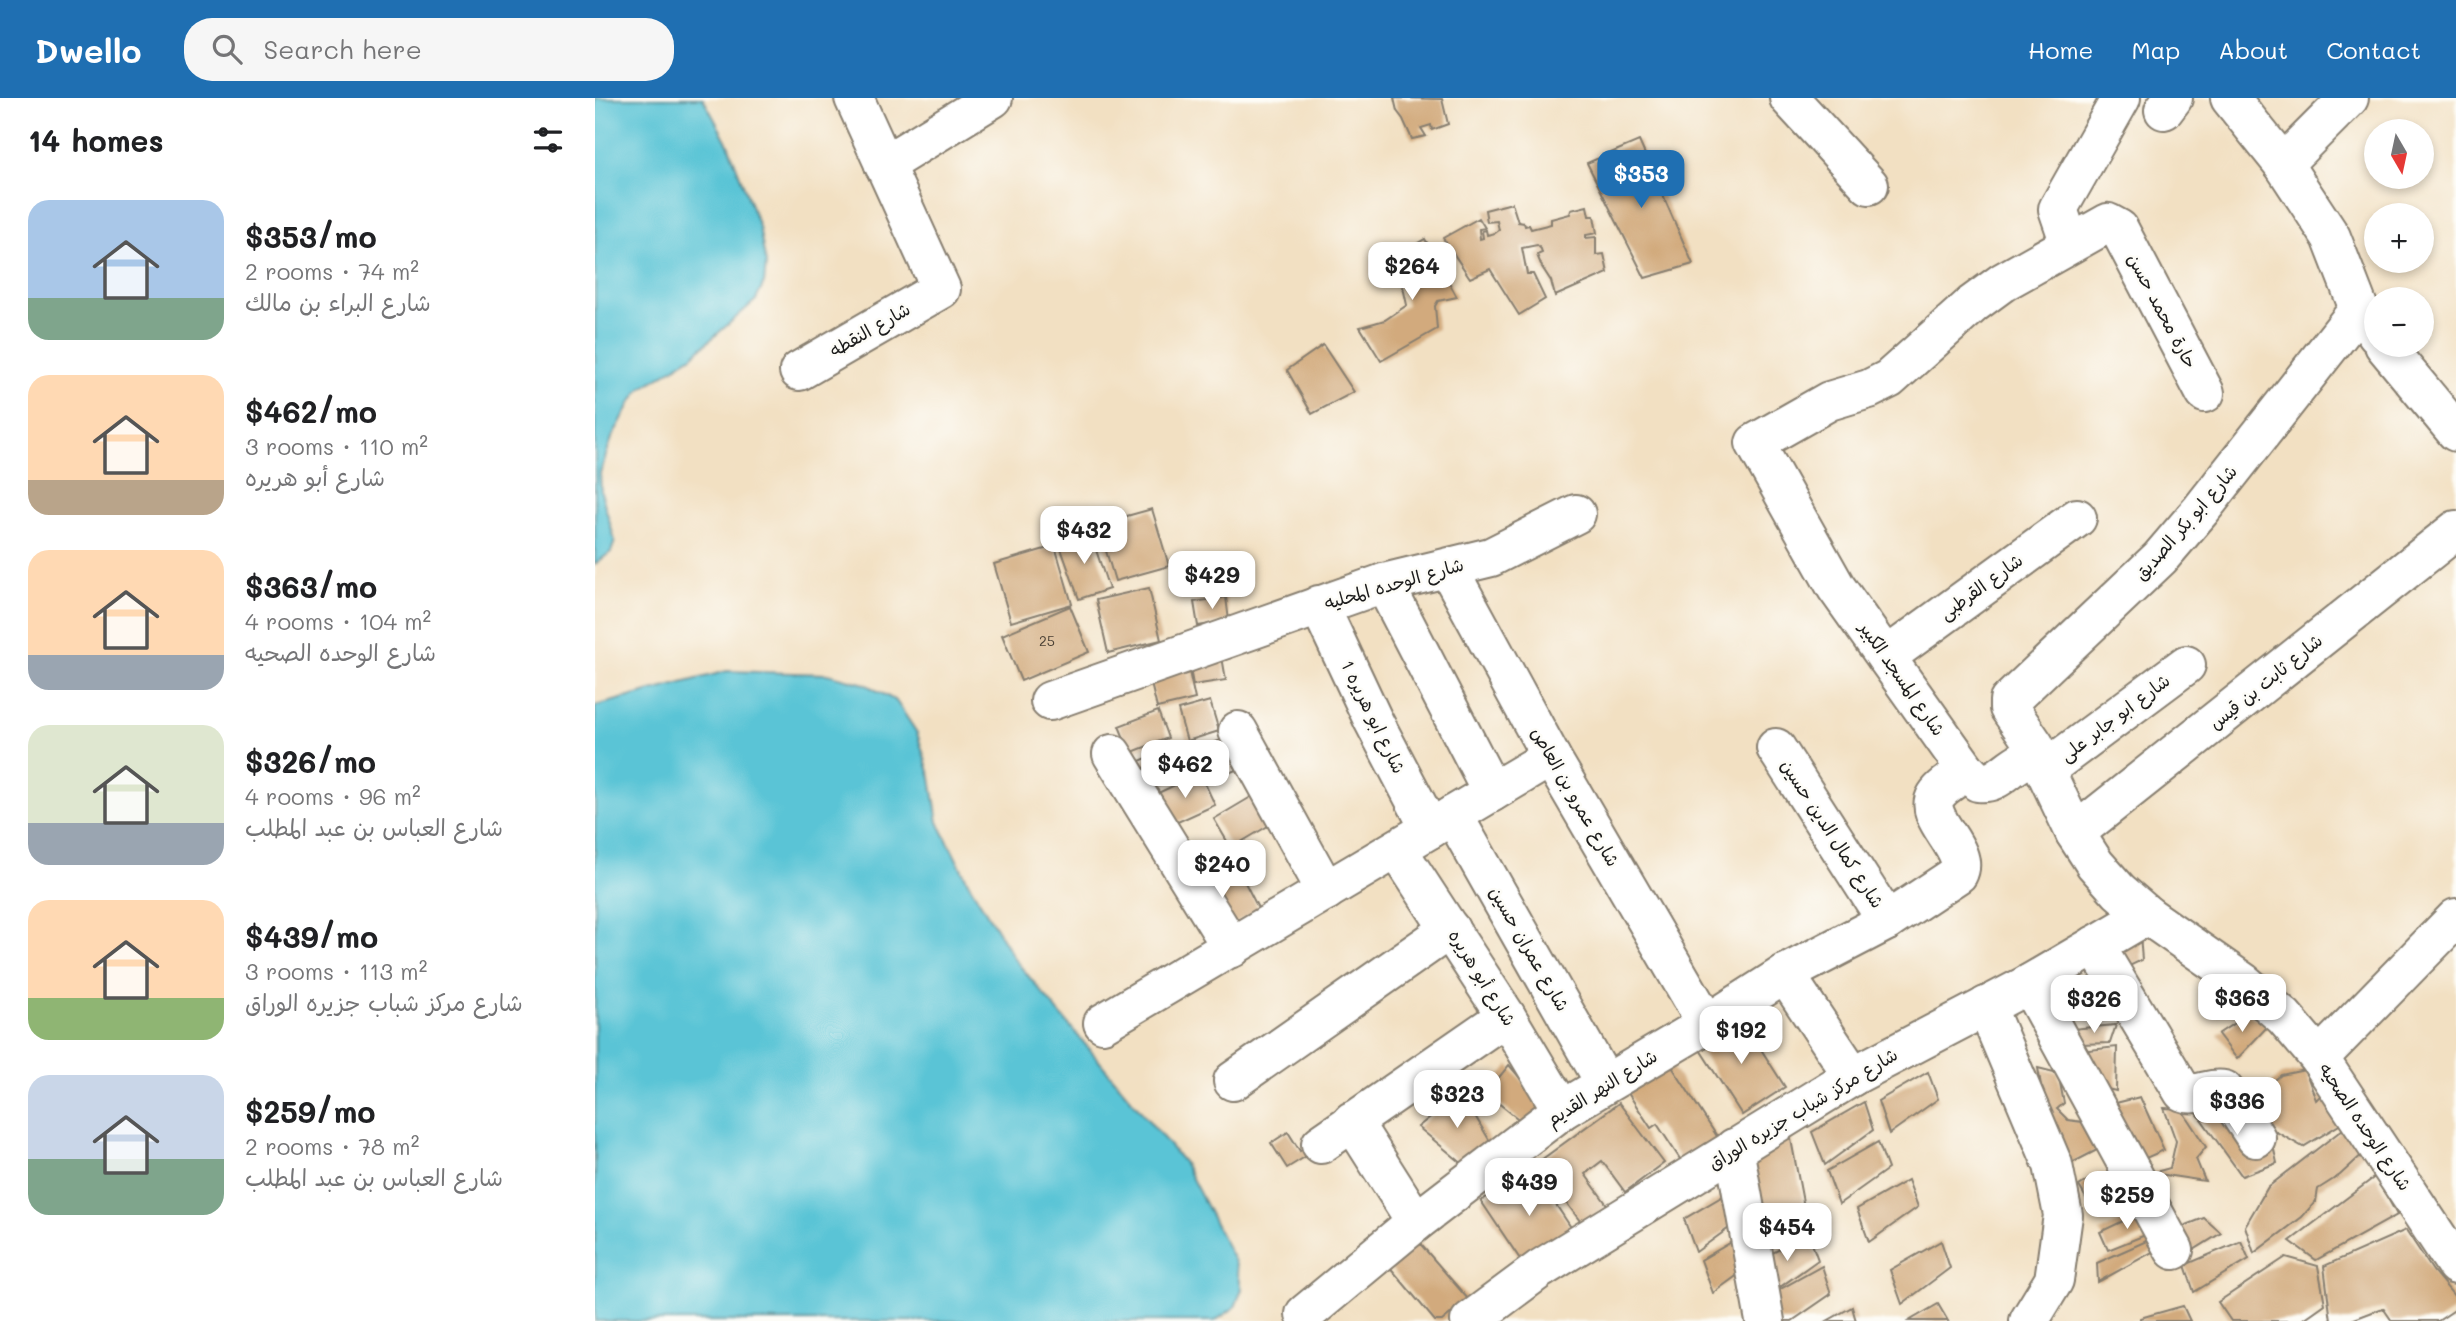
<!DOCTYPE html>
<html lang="en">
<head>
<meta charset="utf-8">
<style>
	body { margin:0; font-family:Mali,"Playpen Sans Arabic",sans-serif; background:#f6f6f6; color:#202124; height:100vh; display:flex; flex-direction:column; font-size:26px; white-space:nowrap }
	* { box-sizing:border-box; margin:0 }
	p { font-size:23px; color:#757577 }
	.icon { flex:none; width:38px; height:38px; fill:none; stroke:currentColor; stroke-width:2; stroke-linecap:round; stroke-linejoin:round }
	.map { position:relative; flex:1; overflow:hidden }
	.drawer { display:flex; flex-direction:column; background:#fff; width:595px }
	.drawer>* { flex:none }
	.needle { width:46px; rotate:171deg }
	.buttons { position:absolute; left:1769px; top:21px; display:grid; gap:14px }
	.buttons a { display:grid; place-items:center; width:70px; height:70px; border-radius:50%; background:#fff; box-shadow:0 4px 10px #0003; font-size:35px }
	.price { position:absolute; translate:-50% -60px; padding:0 16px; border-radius:14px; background:#fff; color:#222; font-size:23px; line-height:46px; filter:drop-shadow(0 2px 4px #0008) }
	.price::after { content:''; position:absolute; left:50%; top:42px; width:21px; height:16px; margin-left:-10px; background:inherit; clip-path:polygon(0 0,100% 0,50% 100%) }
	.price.active { background:#1f6fb2; color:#fff }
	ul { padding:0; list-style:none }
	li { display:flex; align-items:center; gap:21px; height:175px; padding:0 28px }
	li span { display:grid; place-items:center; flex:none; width:196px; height:140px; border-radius:21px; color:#555 }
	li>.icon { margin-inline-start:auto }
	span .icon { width:84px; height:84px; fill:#fffc; stroke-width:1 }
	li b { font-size:30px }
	h2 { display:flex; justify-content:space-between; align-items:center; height:84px; padding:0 28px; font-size:30px }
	header { display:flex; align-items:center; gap:42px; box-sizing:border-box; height:98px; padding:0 35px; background:#1f6fb2; color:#fff }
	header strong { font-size:33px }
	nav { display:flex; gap:38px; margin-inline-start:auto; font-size:24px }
	.search { width:490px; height:63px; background:#f6f6f6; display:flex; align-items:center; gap:18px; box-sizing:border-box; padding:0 24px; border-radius:28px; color:#757577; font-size:26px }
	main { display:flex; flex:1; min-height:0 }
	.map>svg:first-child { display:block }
	.water { fill:#5ac4d6; stroke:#3b7079; stroke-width:2 }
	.building { fill:#d2aa7d }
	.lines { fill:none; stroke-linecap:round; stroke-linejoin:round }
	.minor-casing { stroke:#877e6f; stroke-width:42 }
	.minor { stroke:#fff; stroke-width:38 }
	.labels { text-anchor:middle; stroke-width:5; stroke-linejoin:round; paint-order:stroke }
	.number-label { font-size:14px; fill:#4a4034 }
	.street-label { font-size:18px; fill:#1c1c1c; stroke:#fdfcf7 }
</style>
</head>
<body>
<header>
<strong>Dwello</strong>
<div class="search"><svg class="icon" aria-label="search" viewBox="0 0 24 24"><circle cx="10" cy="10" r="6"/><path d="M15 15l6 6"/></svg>Search here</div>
<nav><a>Home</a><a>Map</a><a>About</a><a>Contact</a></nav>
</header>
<main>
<section class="drawer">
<h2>14 homes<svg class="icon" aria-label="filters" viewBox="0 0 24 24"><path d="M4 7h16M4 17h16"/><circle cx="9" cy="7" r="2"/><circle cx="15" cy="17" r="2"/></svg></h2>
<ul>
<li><span style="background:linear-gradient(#a9c7e8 70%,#7fa58c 0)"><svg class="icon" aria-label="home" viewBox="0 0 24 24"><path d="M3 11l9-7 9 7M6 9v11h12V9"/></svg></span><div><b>$353/mo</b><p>2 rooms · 74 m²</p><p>شارع البراء بن مالك</p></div></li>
<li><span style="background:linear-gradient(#ffd9b3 75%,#b9a48a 0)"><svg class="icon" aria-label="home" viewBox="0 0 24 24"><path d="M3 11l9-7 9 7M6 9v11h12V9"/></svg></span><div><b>$462/mo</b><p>3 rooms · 110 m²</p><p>شارع أبو هريره</p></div></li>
<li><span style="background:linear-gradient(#ffd9b3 75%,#9aa5b1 0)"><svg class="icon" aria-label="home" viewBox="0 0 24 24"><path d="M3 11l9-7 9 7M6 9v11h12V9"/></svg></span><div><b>$363/mo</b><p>4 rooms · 104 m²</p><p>شارع الوحده الصحيه</p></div></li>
<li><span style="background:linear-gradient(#dfe7d0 70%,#9aa5b1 0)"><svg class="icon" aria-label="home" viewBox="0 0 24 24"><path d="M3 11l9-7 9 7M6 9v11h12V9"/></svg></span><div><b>$326/mo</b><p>4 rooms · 96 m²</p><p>شارع العباس بن عبد المطلب</p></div></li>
<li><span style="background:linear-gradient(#ffd9b3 70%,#8fb573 0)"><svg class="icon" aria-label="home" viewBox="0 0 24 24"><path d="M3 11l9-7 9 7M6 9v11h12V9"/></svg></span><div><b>$439/mo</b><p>3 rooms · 113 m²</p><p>شارع مركز شباب جزيره الوراق</p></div></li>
<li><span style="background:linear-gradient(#c9d6e8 60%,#7fa58c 0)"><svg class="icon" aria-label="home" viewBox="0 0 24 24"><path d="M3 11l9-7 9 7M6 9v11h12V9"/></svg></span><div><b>$259/mo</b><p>2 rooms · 78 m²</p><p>شارع العباس بن عبد المطلب</p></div></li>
</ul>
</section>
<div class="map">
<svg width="1861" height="1223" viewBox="0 0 1861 1223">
	<rect width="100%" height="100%" fill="#fdfcf7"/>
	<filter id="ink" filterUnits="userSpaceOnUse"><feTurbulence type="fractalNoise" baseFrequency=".0143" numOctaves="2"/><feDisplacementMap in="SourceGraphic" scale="14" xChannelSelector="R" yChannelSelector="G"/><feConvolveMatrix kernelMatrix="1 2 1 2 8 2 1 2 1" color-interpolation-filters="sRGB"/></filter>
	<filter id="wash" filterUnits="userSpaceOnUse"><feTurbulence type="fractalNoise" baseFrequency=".00686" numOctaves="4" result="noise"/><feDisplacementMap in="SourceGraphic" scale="28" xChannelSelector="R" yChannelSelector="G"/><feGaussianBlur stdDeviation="1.57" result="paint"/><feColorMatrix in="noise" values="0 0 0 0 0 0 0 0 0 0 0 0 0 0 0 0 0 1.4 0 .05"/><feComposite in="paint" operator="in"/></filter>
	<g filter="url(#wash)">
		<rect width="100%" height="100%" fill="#f2e0c2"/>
		<!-- water -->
		<g class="water">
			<path d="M0,0h108l25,46 31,83 7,37 -2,19 -8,17 -64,56 -51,33 -11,15 -18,34 -12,35 1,19 14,49 -4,11 -16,12z"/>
			<path d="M132,573l101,3 37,10 31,17 21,32 14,45 7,44 30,60 47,78 169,203 51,99 7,27 -7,18 -20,14h-620v-615z"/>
		</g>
		<g id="blocks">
			<!-- building -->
			<g class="building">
				<path d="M799,0l48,1 6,25 -16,6 -1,-5 -10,3 5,8 -14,3 -9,-20 -6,-8z"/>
				<path d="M1044,43l54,123 -48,14 -58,-115z"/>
				<path d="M917,105l6,19 6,1 1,3 4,-1 2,4 20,-5v-5l19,-5 1,-4 16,-4 2,10h5l3,17 -11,2v3l10,-1v18l8,-1 4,19 -53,23 -4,-15 -9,-14 -5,-12 5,-2 -1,-4 -4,-4 -15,3 5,26h6l12,25 -26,16 -29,-46 -20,9 -27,-40 36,-20 6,10 -6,1 1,10 3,-1 -1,-7 4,-1 1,5 8,-2 4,-3 -2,-9 -10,1 -2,-12z"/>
				<path d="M830,141l32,58 -19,4 -3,5 2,23 -56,32 -21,-34 25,-7 22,-15 -4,-18 -14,-27z"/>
				<path d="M728,247l31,47 -42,22 -25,-44z"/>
				<path d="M557,411l17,57 -54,15 -17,-57z"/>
				<path d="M495,434l19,57 -30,10 -20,-56z"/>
				<path d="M460,448l17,58 -61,18 -17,-58z"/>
				<path d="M554,490l12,52 -53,13 -12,-53z"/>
				<path d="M631,499l3,24 -31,5 -4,-24z"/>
				<path d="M475,508l19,46 -68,29 -19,-46z"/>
				<path d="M626,553l5,29 -33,5 -5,-28z"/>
				<path d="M591,560l9,41 -38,9 -10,-41z"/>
				<path d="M615,603l9,30 -32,10 -9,-31z"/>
				<path d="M563,613l10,27 -38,15 -11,-27z"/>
				<path d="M655,631l11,32 -52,19 -12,-31z"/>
				<path d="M586,646l11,28 -44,18 -11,-28z"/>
				<path d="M605,675l15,32 -46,21 -15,-31z"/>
				<path d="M661,696l17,29 -42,25 -17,-29z"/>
				<path d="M641,767l23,45 -50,26 -24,-45z"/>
				<path d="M1545,837l2,25 -21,10 -12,-23z"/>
				<path d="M1653,916l20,12 -31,33 -19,-25z"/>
				<path d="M1146,920l44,69 -43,28 -45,-70z"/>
				<path d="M1521,927l-6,18 -31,1 -8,-15z"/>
				<path d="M1522,949l-1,44 -18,-4 -19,-36z"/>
				<path d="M1072,961l53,82 -36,24 -27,-41 -6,4 -27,-41z"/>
				<path d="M914,967l38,45 -20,16 -41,-33z"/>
				<path d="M1443,970l20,5 6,30 -7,6 11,11 14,2 15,28 -33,17 -18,-52z"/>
				<path d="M1710,972l11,30 5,-5 23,27 -41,25 -37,-21 -16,-25 31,-26z"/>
				<path d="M1333,974l10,27 -49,35 -11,-33z"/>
				<path d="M866,994l30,51 -27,22 -46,-38z"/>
				<path d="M1545,999l24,53 -25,11 -31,-56z"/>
				<path d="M1617,1000l59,38 6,27 -35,13 -51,-71z"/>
				<path d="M1269,1004l9,28 -48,35 -13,-33z"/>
				<path d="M1024,1005l45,60 -39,29 -23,-31 -17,13 23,32 -25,19 -46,-62z"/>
				<path d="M1569,1010l17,1 25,38 -10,12 9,22 -53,-8 18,-5 6,-27z"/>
				<path d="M1194,1031l18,94 -40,23 -29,-77z"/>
				<path d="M1748,1031l23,22 -26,24 -22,14 -2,12 -14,16 -48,36 -9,-27 23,-39z"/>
				<path d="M693,1034l12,19 9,-6 4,7 -26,16 -16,-25z"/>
				<path d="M1283,1044l10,27 -49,35 -12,-33z"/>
				<path d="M936,1069l45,68 -50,33 -45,-67z"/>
				<path d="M1781,1078l21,39 -81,45 -26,-19z"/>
				<path d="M1496,1080l7,8 15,-2 12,15 -29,16 -17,-29z"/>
				<path d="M1313,1082l10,27 -49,35 -12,-33z"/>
				<path d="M1140,1091l9,28 -48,35 -12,-33z"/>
				<path d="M1549,1113l9,21 -45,18 -8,-18z"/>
				<path d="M1609,1120l17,15 -29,18 -13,-23z"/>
				<path d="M1157,1132l9,28 -48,35 -12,-33z"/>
				<path d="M1811,1132l27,41 23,27v11l-18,12h-46l-9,-13 -34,13h-18l-7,-55z"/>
				<path d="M1213,1135l10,27 -49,35 -12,-33z"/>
				<path d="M1556,1141l7,10 -60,33 -1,-19z"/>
				<path d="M822,1142l51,59 -26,22h-7l-47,-56z"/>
				<path d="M1346,1143l9,27 -48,36 -12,-34z"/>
				<path d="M1646,1143l8,18 -55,33 -9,-27z"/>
				<path d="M1691,1159l32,9 7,38 -24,17h-70l-13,-19z"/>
				<path d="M1227,1168l9,28 -39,27h-13l-9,-26z"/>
				<path d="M1343,1206l10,17h-39z"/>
				<path d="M1588,1208l7,15h-50v-3z"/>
				<path d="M1257,1209l4,14h-29z"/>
			</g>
		</g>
	</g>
	<g filter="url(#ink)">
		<use href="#blocks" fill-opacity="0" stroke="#877e6f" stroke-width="2"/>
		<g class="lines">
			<defs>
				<g id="minor">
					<path d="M1194,0l80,87"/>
					<path d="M1635,0l53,66 48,73 28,72 18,26"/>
					<path d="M1569,12l9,-12"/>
					<path d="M1688,66l66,-66"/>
					<path d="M289,67l109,-67"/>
					<path d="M1475,146l-12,-35 63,-111"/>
					<path d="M1789,247l72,87"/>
					<path d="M204,273l142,-82 -87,-191"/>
					<path d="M1610,295l-86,-164 -11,-6 -105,59 -30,22 -84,75 -20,10 -40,12 -74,42 81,144 131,184 11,11c25,4 34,-26 59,-23l8,11 30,63 20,31 24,27 28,24 96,67 41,35 35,41 137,207"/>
					<path d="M853,470l103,189 156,267"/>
					<path d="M789,485l108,209"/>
					<path d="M724,507l54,115 57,109"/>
					<path d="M1291,559l191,-139"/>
					<path d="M455,603l334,-118 107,-26 85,-43"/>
					<path d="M643,633l88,160"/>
					<path d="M1181,650l111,173"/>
					<path d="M517,656l120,194"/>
					<path d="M1442,661l-2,-13 -26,-38v-7l151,-143 41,-48 158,-201"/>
					<path d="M1450,672l141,-105"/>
					<path d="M858,717l152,268"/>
					<path d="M1480,735l381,-303"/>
					<path d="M802,751l109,167 56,94"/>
					<path d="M1500,847l88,147c13,5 27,-5 41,-2l32,48"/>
					<path d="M1190,876l68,102"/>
					<path d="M1434,886l145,266"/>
					<path d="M1391,908l67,159 10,50 -9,65 -25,41"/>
					<path d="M508,925l448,-266"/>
					<path d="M1724,960l137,-140"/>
					<path d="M638,983l217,-152"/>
					<path d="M757,1023l64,101"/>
					<path d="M726,1046l185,-128"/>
					<path d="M1139,1050l31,173"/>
					<path d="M710,1216l111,-92 146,-112 145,-86 78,-50 102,-53 71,-47c13,-25 -36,-55 -22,-78 6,-10 21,-18 31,-25"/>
					<path d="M875,1223l70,-52 313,-193 176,-92 118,-69"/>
				</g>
			</defs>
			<!-- minor casing -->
			<use href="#minor" class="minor-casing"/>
			<!-- minor -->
			<use href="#minor" class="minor"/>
		</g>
	</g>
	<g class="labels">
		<!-- number labels -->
		<g class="number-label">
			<text x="452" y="548">25</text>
		</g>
		<!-- street labels -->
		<g class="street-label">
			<text transform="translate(1567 213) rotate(62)" y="6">حارة محمد حسن</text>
			<text transform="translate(275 232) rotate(-30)" y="6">شارع النقطه</text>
			<text transform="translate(1591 425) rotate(-49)" y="6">شارع ابو بكر الصديق</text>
			<text transform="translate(799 486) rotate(-16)" y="6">شارع الوحده المحليه</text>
			<text transform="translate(1386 489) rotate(-36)" y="6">شارع القرطبى</text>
			<text transform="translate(1307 581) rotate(55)" y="6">شارع المسجد الكبير</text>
			<text transform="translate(1671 584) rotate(-39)" y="6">شارع ثابت بن قيس</text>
			<text transform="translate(778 619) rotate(64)" y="6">شارع ابو هريره 1</text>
			<text transform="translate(1520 620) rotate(-37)" y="6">شارع ابو جابر على</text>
			<text transform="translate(980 699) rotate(60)" y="6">شارع عمرو بن العاص</text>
			<text transform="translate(1237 736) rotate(57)" y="6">شارع كمال الدين حسين</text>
			<text transform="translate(934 851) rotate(60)" y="6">شارع عمران حسين</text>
			<text transform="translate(887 880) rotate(58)" y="6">شارع أبو هريره</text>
			<text transform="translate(1007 990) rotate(-32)" y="6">شارع النهر القديم</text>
			<text transform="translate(1208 1011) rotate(-31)" y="6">شارع مركز شباب جزيره الوراق</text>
			<text transform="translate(1770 1029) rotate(56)" y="6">شارع الوحده الصحيه</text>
		</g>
	</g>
</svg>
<div class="buttons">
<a><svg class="needle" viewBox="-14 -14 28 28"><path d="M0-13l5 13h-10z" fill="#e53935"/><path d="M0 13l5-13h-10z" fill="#757577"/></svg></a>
<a>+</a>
<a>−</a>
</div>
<b class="price active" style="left:1046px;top:112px">$353</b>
<b class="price" style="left:817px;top:204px">$264</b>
<b class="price" style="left:489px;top:468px">$432</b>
<b class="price" style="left:617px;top:513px">$429</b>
<b class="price" style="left:590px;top:702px">$462</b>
<b class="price" style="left:627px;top:802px">$240</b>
<b class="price" style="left:1647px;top:936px">$363</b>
<b class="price" style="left:1499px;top:937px">$326</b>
<b class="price" style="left:1146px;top:968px">$192</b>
<b class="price" style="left:862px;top:1032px">$323</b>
<b class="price" style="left:1642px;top:1039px">$336</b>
<b class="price" style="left:934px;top:1120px">$439</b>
<b class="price" style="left:1532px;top:1133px">$259</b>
<b class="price" style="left:1192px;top:1165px">$454</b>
</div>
</main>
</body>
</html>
